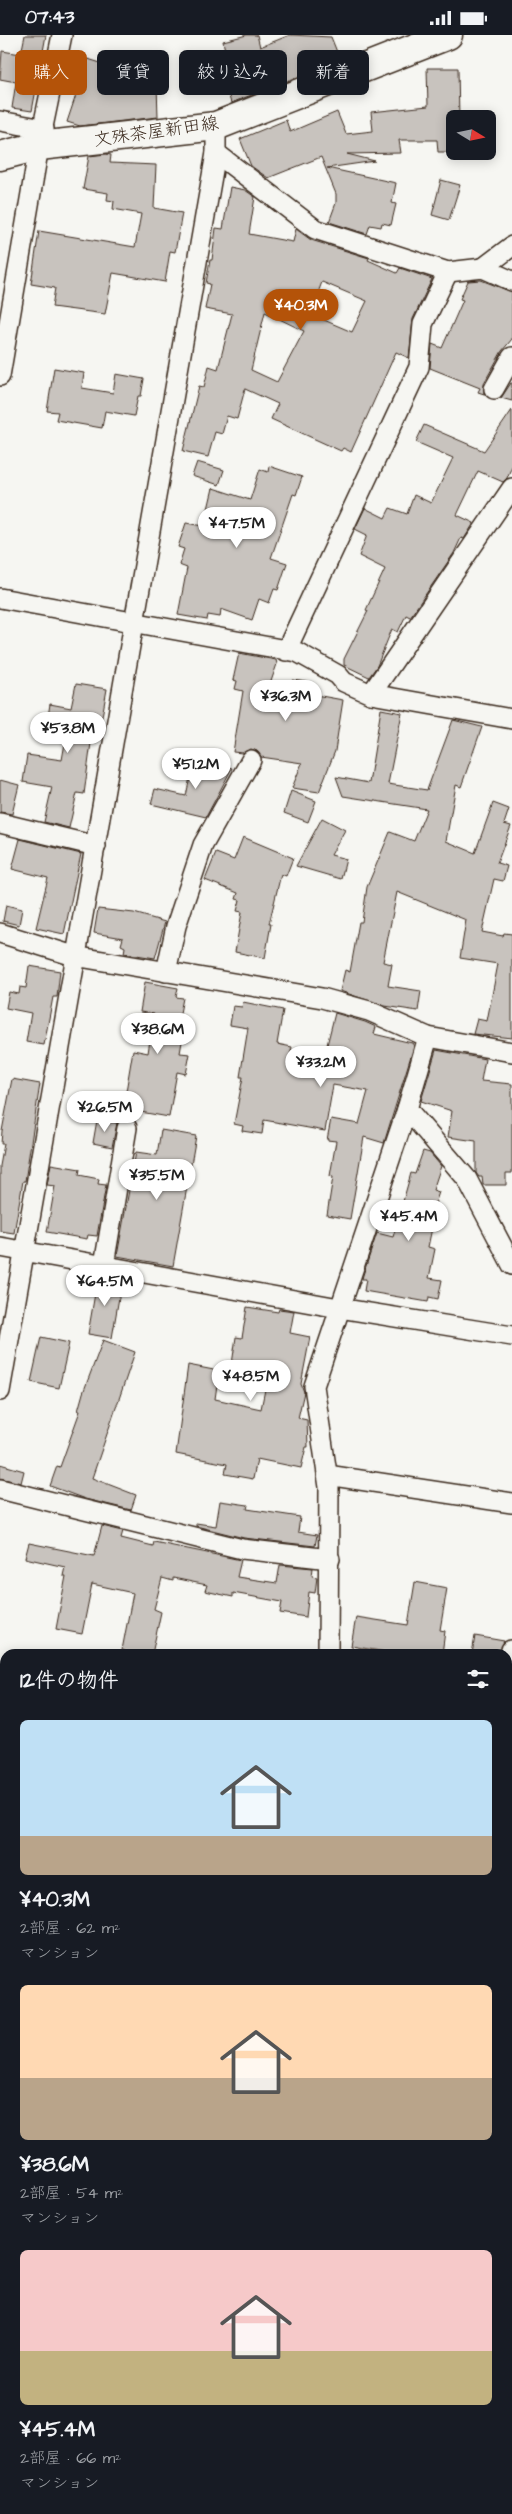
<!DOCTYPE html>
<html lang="ja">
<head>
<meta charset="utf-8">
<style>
	body { margin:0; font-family:"Architects Daughter","Klee One",sans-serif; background:#20242c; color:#f1f3f6; height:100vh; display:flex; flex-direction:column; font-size:19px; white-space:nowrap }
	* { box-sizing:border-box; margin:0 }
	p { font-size:16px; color:#9ea1a6 }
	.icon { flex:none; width:28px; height:28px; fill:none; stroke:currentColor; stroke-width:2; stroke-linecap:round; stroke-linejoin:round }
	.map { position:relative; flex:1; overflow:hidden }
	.drawer { position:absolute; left:0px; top:1614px; width:512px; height:866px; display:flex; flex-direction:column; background:#171b24; border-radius:15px 15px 0 0; box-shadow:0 2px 12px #0003 }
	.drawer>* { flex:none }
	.guide { position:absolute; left:15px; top:15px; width:482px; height:45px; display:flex; gap:10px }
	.needle { width:32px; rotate:100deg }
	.fabs { position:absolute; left:446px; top:75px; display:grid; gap:10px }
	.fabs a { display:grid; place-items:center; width:50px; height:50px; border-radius:8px; background:#171b24; box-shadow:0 2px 12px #0003; font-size:25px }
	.price { position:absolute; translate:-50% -42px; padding:0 11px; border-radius:18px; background:#fff; color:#222; font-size:16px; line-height:32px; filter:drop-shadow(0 1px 2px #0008) }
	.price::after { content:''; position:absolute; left:50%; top:30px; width:15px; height:11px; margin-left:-8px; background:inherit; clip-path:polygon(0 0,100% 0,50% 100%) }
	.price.on { background:#b45309; color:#fff }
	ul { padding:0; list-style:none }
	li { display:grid; align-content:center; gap:10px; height:265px; padding:0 20px }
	li span { display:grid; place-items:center; height:155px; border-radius:8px; color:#555 }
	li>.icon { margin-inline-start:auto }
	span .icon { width:90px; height:90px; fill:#fffc; stroke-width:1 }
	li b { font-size:21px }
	h2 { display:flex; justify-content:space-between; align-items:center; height:60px; padding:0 20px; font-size:21px }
	.chip { padding:0 18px; border-radius:8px; background:#171b24; box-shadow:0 2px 12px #0003; font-size:18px; line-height:45px }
	.chip.on { background:#b45309; color:#fff }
	.status { display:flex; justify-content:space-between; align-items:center; height:35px; padding:0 25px; background:#171b24; direction:ltr }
	.status svg { height:14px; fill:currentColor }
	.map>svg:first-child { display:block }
	.built { fill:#e8e7e2 }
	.green { fill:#dad9d3; stroke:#8a8278 }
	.building { fill:#c8c3be; stroke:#3b2a1e; fill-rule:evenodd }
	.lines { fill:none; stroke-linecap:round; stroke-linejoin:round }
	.minor-casing { stroke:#3b2a1e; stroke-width:22 }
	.secondary-casing { stroke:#3b2a1e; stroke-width:31 }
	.minor { stroke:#f6f6f2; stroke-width:19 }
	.secondary { stroke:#f6f6f2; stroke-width:28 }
	.labels { text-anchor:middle; stroke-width:4; stroke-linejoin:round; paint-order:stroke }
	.street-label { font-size:18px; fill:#3b2a1e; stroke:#f6f6f2 }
</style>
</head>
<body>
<div class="status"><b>07:43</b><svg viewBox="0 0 49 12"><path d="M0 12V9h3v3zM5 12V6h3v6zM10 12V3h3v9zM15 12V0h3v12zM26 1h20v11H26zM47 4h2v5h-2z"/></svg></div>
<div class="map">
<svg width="512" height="2479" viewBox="0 0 512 2479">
	<rect width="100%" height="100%" fill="#f6f6f2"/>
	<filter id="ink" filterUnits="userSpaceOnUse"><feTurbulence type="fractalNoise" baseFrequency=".02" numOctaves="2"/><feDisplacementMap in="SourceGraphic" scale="10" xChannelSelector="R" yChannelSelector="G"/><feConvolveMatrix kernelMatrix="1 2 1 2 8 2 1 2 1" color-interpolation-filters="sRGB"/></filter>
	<g filter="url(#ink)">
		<!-- built -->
		<path class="built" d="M0,2223l5,2v250h418l-1,4h-422z"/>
		<!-- green -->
		<g class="green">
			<path d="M508,2304l4,1v17l-4,9z"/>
			<path d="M186,2475h222l-1,4h-221z"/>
		</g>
		<!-- building -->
		<g class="building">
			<path d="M25,0h21l-14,76 -20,-3 4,-26 -16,-3 2,-28 19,3z"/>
			<path d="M247,0h10l3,12 30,-12 41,2 6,15 -4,2 3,8 -105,41 -4,-13 6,-2 -10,-47z"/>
			<path d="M88,24l41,13 1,-3 22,3 -2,13h7l1,32 -78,9 -13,-4z"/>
			<path d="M427,33h31l1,51h-4l-2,33h-15l-1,-12h-38l2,13 -54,1 28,7 -48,7 69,15 -4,20 4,1 -5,21 -9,-2 -1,4 -11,-2 -3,9 -38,-12 7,-19v-9l-15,-37 -53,21 -17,-12 -11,-27 46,-19 4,12 47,-20 9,22 27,-3 -2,-19 57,-6z"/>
			<path d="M106,119l5,1 -1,8 46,2 -2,43 28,5 -7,39 -5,-1 -5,31 -52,-9 -8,41 -53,-7 3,-19 -24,-4 8,-53 96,16 6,-33 -28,-5 1,-8 -7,-1 1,-7 -25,-4 6,-33z"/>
			<path d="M441,145l19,5 -11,35 -17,-5z"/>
			<path d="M230,152l15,3 10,7 -6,37 44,8 3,-13 15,11 58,18 -1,2 29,13 3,-5 32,11 -19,40 -4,39 -13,-6 -45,100 -8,-4 -2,3 -70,-32 7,-15 -33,-15 -8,30 -10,-3 -5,18 -7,-2 -7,25 -25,-6 16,-65 5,1 5,-21 9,3 14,-55 -27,-5 5,-25 -4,-1 4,-23h2l4,-32 7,1zM322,247l45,19 -15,31 -42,-18zM265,277l39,19 -27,51 -26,-12z"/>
			<path d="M481,245l31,12v47l-10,12 -18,32v11l-6,-2 2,-4 -50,-20 2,-24 10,4 21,-48 -3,-1 8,-18z"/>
			<path d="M54,333l30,5 -2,15 31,5 3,-19 28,5 -3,17h-3l-4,20 -29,-5 -3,17 -46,-8 2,-8 -11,-1z"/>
			<path d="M511,348h1v18l-11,-3z"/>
			<path d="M512,375v56l-5,12 -4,4 -25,-11 -21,44 17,8 -10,16 -3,-1 -7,15 -44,64 -4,-2 -8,17 -6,-3 -15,37 -8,11 -25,-12v-6l24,-48 -2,-1 19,-41 -26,-13 8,-21 -12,-6 10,-21 20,10 5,-10 17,6 7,-19 17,8 22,-45 -37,-16 8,-17 60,26z"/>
			<path d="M197,427l27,8 -5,15 -27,-9z"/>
			<path d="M269,431l33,11 -6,18 -3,-1 -22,64 16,5 -9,27 -4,-1 -5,14 -10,-4 -7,21 -31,-11 -1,8 -12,-2 -1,5 -29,-5 9,-47 -8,-3 5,-16 -6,-2 8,-24 18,3 9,-38 37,12 10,-31 8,3z"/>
			<path d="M239,618l37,7 1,4 -10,29 16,6 10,-19 19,3 -2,11 33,6 -8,51 -16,41 -27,-4 10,-25 -41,-6 -4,-6 -6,-2 -9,4 -9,-1 10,-61 -8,-2 2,-8 -4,-1z"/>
			<path d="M76,649l31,5 -6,33 -7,-1 -10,73 -7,-1 -8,35 -25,-6 8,-35 -29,-5 4,-27 35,5 6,-34 -21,-3 3,-19 21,4z"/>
			<path d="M381,674l21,4 -14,71 39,6 26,-70 29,7 -21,60 -5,-2 -10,56 29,12 18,-50 16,6 -5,15 7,2 -14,37 10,3 -4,15 -9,-2 -12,53 21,4 1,-3 8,1v104l-39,-4 4,-15 10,2 11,-57 -38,-6 6,-38 -69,-28 -14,70 9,2 -4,22 33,5 -3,20 -33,-5 -45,-15 5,-21 5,2 9,-50h3l5,-35 23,-55 24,9 13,-32 -84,-13 -7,-19 33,6z"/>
			<path d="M194,724l38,9 -26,49 -55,-13 4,-15 31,7z"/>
			<path d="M0,745l19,5 -7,29 -12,-2z"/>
			<path d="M291,756l25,10 -8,21 -24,-9z"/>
			<path d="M322,783l23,12 -14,25 15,4 -5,20 -45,-13z"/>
			<path d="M243,802l50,21 -7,18 -5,-2 -12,50h2l-6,34 -30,-6 7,-40 -5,-1 3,-11 -4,-1 2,-6 -33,-13 11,-27 18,7z"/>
			<path d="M20,804l61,15 -17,80 -28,-6 12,-50 -36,-9z"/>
			<path d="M6,870l16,4 -3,16 -16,-4z"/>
			<path d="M98,874l36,4 31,9 -10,36 -31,-5 1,-6 -4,-2 2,-7 -29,-5z"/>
			<path d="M29,931l31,5 -3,26h-4l-9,48 -18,-3 5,-29 -25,-5 3,-16 10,2 1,-7 6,1z"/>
			<path d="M145,947l33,6 -2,9 7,1 -5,25 7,2 -5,28 10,1 -4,20 -9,-2 -8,45 -46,-8 10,-59 15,3 6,-39 -14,-2z"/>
			<path d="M243,967l40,8 -6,34 15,3 -2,9 33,5 12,-48 30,9 11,5 -2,7 38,9 2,3 -30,97 -20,-6 -14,82 -23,-4 6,-38 -3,-1 6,-35 -9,-1 4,-21 28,5 9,-33 -35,-6 -8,46 -61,-11 -2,14 -20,-3 1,-5 -9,-2 9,-47h-3l8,-49 -18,-3 3,-19 9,1z"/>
			<path d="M436,1015l49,9 -4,22 31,3v89h-6v12h-23l-1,-8h-3l-3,-4v-32l-28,-4 4,-26 -31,-10z"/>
			<path d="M12,1044l28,5 -15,97h-2l-9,52 -14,-2v-65l4,-22h-3l1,-13z"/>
			<path d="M97,1085l20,3 -5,24 -19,-4z"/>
			<path d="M161,1095l35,6 -23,130 -56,-10 19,-104 21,3z"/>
			<path d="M423,1116l7,2 11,13 -8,24 6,2 -4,12h2l-9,43 7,2 -6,29 13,2 -4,19 -9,-2 -1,5 -64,-11 2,-12h-4l1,-4 14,-42 16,4 18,-64 4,1z"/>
			<path d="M51,1129l29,5 -1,6 20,4 -1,5 8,1 -9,51 -9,-1 -1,4 -40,-7 8,-46 -8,-1z"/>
			<path d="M98,1241l24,4 -10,58 -24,-4z"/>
			<path d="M247,1272l31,5 1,-3 15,2 -4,22 20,4 -9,47 3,8 -6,26 9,2 1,27h-2l-5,21 -44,-9 -4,20 -28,-5 2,-10 -51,-10 12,-89 31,6 -4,28 46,10 8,-39 -37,-6 4,-27 6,1z"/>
			<path d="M41,1302l28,6 -10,45 -28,-6z"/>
			<path d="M103,1305l32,12 -43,126 44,17 -5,15 -46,-11 -35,-13 7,-20 3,1 20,-56h-2l5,-18z"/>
			<path d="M0,1429l24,7 -3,12 -21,-5z"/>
			<path d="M220,1466l28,4 -1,4 53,8 -2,15 19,3 -2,11 -71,-8 -48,-12v-3l20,3z"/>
			<path d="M102,1491l21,5 -2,7 32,8 1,-4 87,18 -4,17 40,6 3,-18 33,3 -1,8 5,1 -2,16 -6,-1 -3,25 -26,-4 2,-11 -49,-9v4l-28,-6 2,-6 -34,-7v3l-11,-3 -8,31 7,3 -9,42h-27v-3l-3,-1 11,-57 -41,-9 -10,50 -26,-5 10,-53h-3l2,-9 -40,-9 4,-15 65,13z"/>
			<path d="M415,1547l32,6 -7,42 5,1 -3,23h-44l-47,-8 5,-29 52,8z"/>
			<path d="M475,1601l29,5 -5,13h-27z"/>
		</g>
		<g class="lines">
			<defs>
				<g id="minor">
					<path d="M0,86l44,8"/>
					<path d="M216,118l99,76 133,43 35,-4 29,13"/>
					<path d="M483,233l29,-22"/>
					<path d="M0,341l39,-230 23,-111"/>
					<path d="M494,354l18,-32"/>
					<path d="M0,563l297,54 41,23 6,7 27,12 141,25"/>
					<path d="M286,616l133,-284 4,-43 25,-52"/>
					<path d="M371,659l141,-206"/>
					<path d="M0,788l96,23"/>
					<path d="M0,898l74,23 248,42 47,13 59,26 84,15"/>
					<path d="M166,937l10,-46 27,-81 48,-85"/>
					<path d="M407,1074l60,70 45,86"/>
					<path d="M0,1212l339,61 173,28"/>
					<path d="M104,1230l23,-137"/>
					<path d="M0,1356l216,-1238v-27"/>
					<path d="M327,1440l185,28"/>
					<path d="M0,1454l242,60 88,10"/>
					<path d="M328,1619l1,-167 -15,-101 93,-277 21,-72"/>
					<path d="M508,1634l3,-19"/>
					<path d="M0,1705l5,1"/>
					<path d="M508,1817l4,1"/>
					<path d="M508,1879l4,1"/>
					<path d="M0,1993l5,1"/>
					<path d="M508,2075l4,1"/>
					<path d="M0,2176l5,-4"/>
					<path d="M0,2214l5,3"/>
					<path d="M437,2479l1,-4"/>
				</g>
				<path id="secondary" d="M0,121l39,-10 177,-20 232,-91"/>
			</defs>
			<!-- minor casing -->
			<use href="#minor" class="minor-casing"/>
			<!-- secondary casing -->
			<use href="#secondary" class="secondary-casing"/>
			<!-- minor -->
			<use href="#minor" class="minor"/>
			<!-- secondary -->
			<use href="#secondary" class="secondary"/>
		</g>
	</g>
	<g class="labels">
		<!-- street labels -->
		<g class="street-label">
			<text transform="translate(156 96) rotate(-8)" y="6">文殊茶屋新田線</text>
		</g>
	</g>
</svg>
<div class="fabs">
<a><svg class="needle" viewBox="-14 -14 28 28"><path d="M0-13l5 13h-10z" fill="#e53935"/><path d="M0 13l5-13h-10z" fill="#9ea1a6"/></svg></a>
</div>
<b class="price on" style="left:301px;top:296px">¥40.3M</b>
<b class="price" style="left:237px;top:514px">¥47.5M</b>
<b class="price" style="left:286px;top:687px">¥36.3M</b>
<b class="price" style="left:68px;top:719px">¥53.8M</b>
<b class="price" style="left:196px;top:755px">¥51.2M</b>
<b class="price" style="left:158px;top:1020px">¥38.6M</b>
<b class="price" style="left:321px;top:1053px">¥33.2M</b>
<b class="price" style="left:105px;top:1098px">¥26.5M</b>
<b class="price" style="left:157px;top:1166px">¥35.5M</b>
<b class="price" style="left:409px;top:1207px">¥45.4M</b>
<b class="price" style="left:105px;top:1272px">¥64.5M</b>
<b class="price" style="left:251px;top:1367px">¥48.5M</b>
<div class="guide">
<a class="chip on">購入</a>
<a class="chip">賃貸</a>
<a class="chip">絞り込み</a>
<a class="chip">新着</a>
</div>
<section class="drawer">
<h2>12件の物件<svg class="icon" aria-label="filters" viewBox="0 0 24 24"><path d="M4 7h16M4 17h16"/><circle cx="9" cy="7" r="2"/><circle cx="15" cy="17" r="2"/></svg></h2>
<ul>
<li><span style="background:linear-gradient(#bfe0f5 75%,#b9a48a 0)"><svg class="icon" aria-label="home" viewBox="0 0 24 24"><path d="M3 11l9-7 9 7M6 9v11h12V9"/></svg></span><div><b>¥40.3M</b><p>2部屋 · 62 m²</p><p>マンション</p></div></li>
<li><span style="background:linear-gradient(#ffd9b3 60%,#b9a48a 0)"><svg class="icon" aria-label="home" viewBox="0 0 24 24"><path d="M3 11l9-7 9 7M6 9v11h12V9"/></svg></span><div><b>¥38.6M</b><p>2部屋 · 54 m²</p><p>マンション</p></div></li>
<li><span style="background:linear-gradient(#f6c9c9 65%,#c2b280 0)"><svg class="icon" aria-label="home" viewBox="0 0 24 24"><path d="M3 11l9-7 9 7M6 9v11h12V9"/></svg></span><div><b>¥45.4M</b><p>2部屋 · 66 m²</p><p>マンション</p></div></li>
</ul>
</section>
</div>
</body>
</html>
